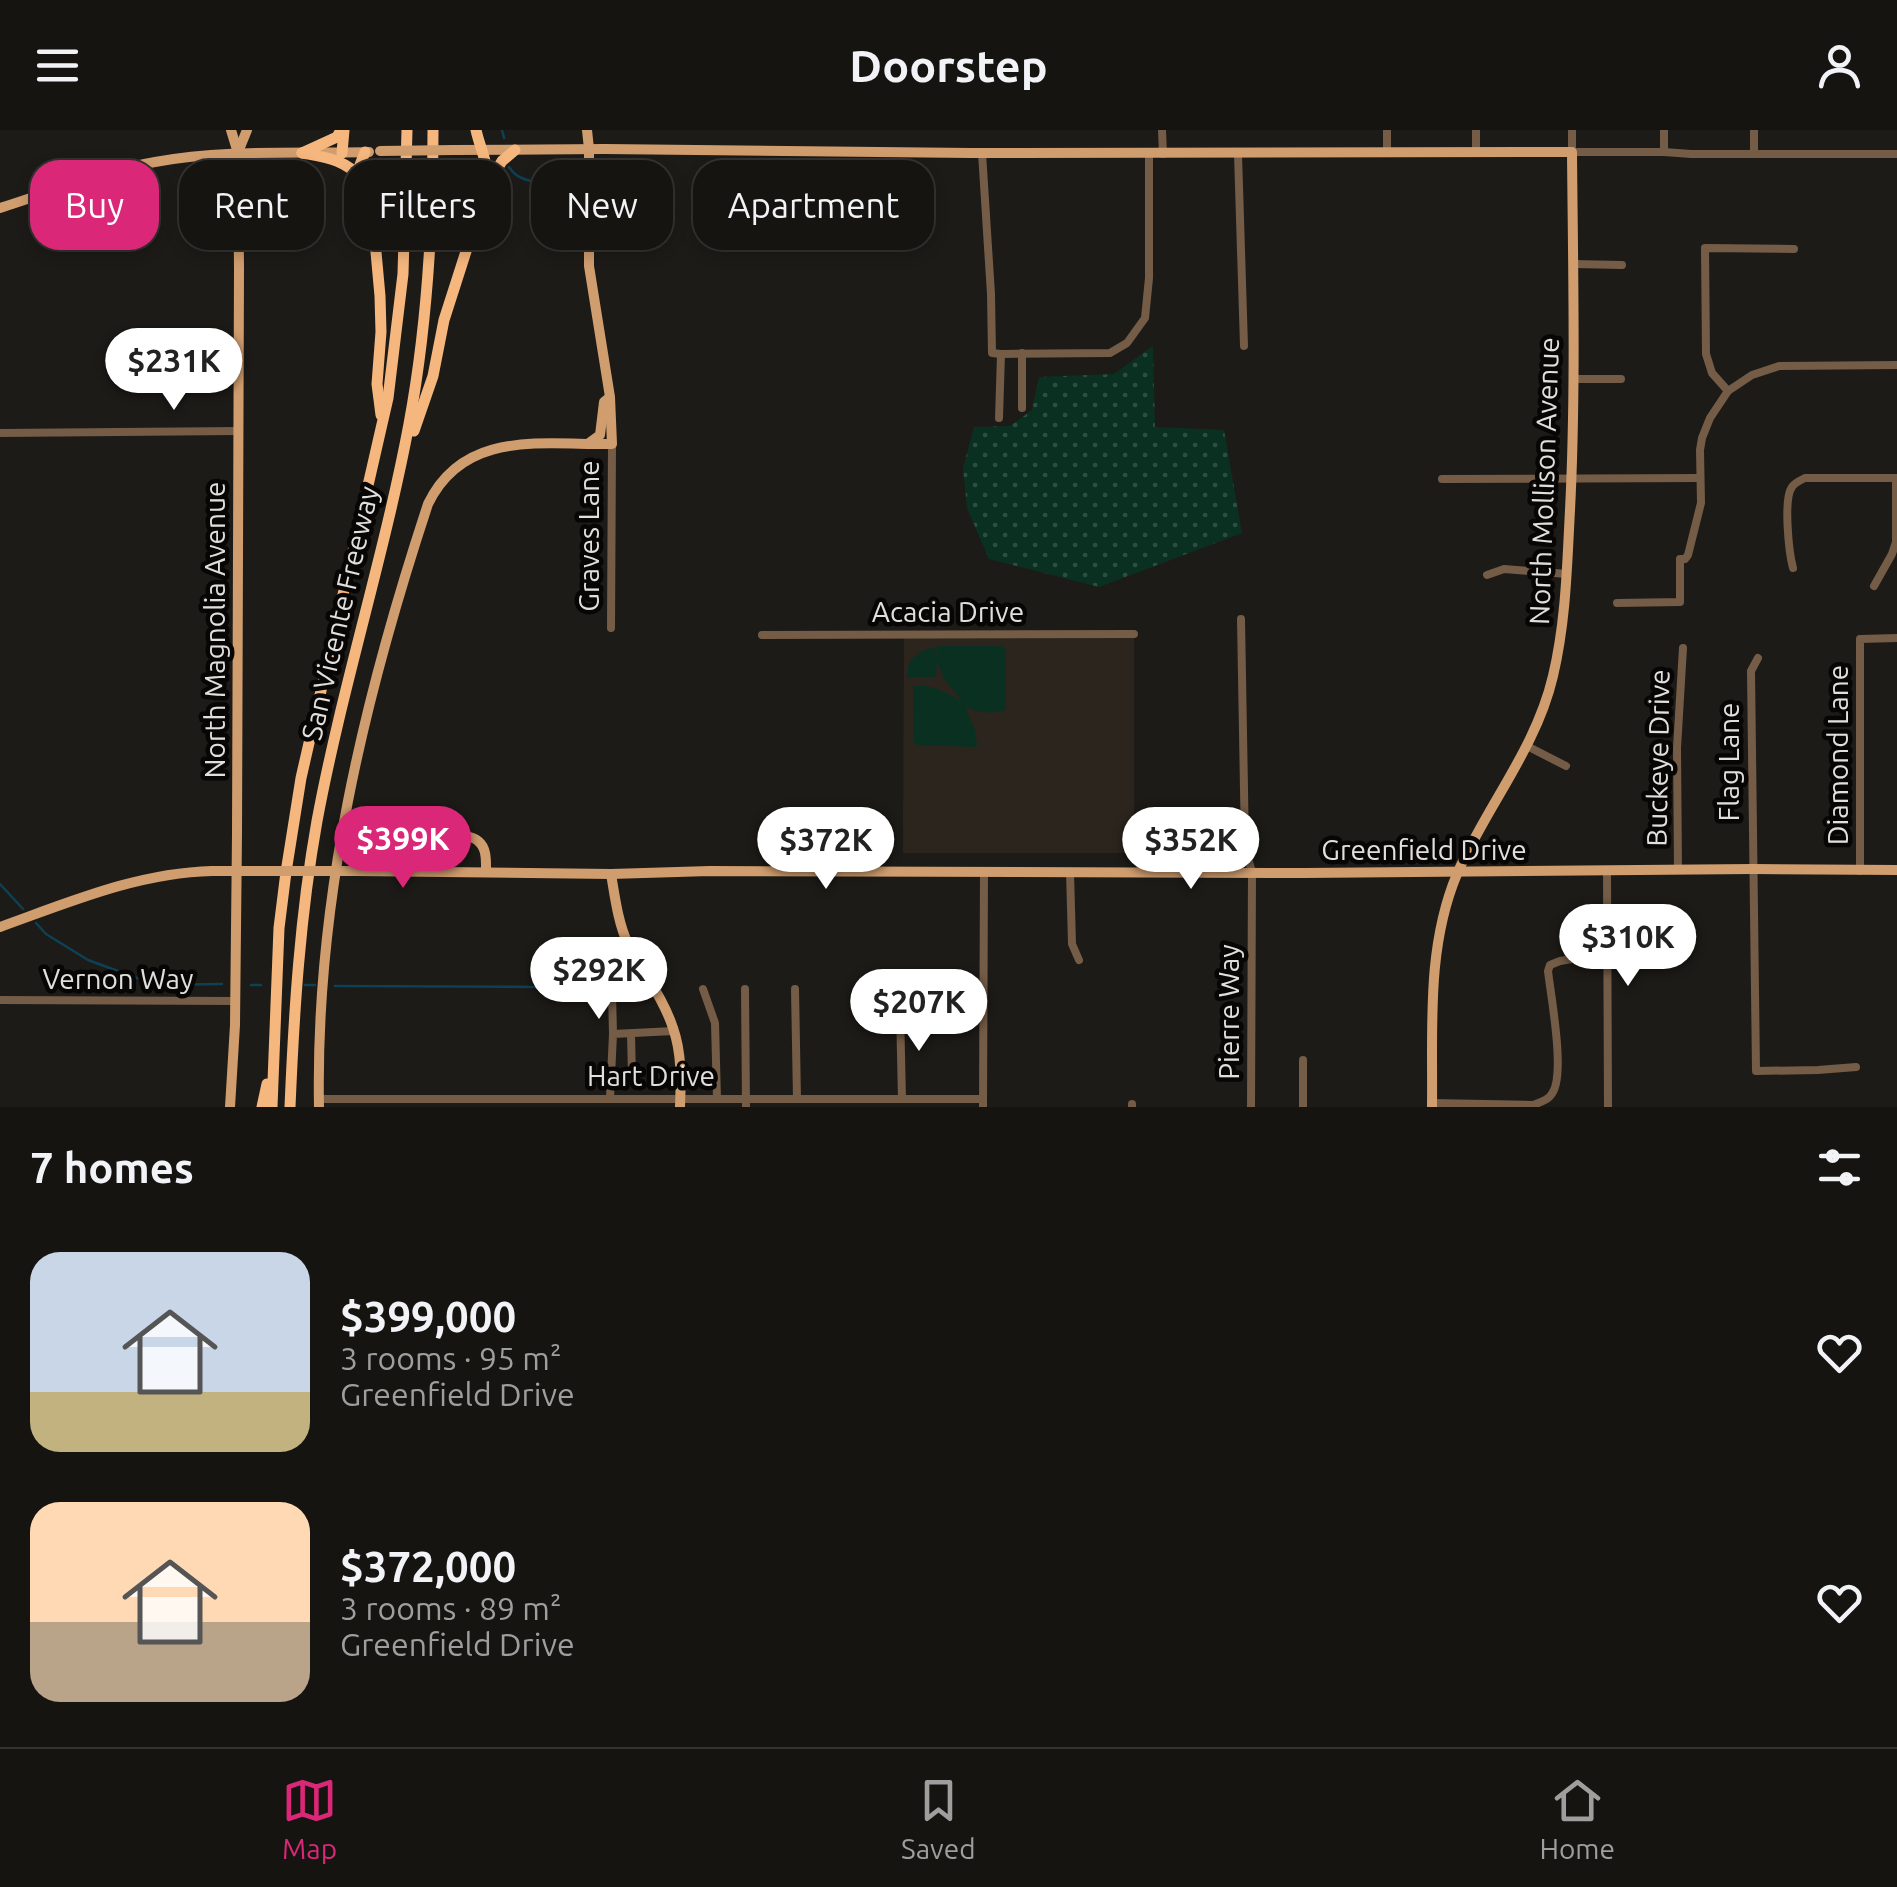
<!DOCTYPE html>
<html lang="en">
<head>
<meta charset="utf-8">
<style>
	body { margin:0; font-family:Ubuntu,sans-serif; background:#1f1d1a; color:#f1f3f6; height:100vh; display:flex; flex-direction:column; font-size:38px; white-space:nowrap }
	* { box-sizing:border-box; margin:0 }
	p { font-size:32px; color:#9e9e9f }
	.icon { flex:none; width:55px; height:55px; fill:none; stroke:currentColor; stroke-width:2; stroke-linecap:round; stroke-linejoin:round }
	.map { position:relative; height:977px; overflow:hidden }
	.drawer { display:flex; flex-direction:column; background:#161411; flex:1 }
	.drawer>* { flex:none }
	.banner { position:absolute; left:30px; top:30px; width:1000px; height:90px; display:flex; gap:20px }
	.price { position:absolute; translate:-50% -85px; padding:0 22px; border-radius:35px; background:#fff; color:#222; font-size:32px; line-height:65px; filter:drop-shadow(0 2px 5px #0008) }
	.price::after { content:''; position:absolute; left:50%; top:60px; width:30px; height:22px; margin-left:-15px; background:inherit; clip-path:polygon(0 0,100% 0,50% 100%) }
	.price.on { background:#db2777; color:#fff }
	ul { padding:0; list-style:none }
	li { display:flex; align-items:center; gap:30px; height:250px; padding:0 30px }
	li span { display:grid; place-items:center; flex:none; width:280px; height:200px; border-radius:30px; color:#555 }
	li>.icon { margin-inline-start:auto }
	span .icon { width:120px; height:120px; fill:#fffc; stroke-width:1 }
	li b { font-size:42px }
	h2 { display:flex; justify-content:space-between; align-items:center; height:120px; padding:0 30px; font-size:42px }
	.tag { padding:0 35px; border-radius:30px; background:#161411; box-shadow:0 5px 15px #0003,0 0 0 2px #353331; font-size:35px; line-height:90px }
	.tag.on { background:#db2777; color:#fff }
	header { display:flex; justify-content:space-between; align-items:center; height:130px; padding:0 30px; background:#161411; font-size:45px; font-weight:700 }
	.menu { display:flex; justify-content:space-around; align-items:center; height:140px; border-top:2px solid #353331; background:#161411; font-size:28px; color:#9e9e9f }
	.menu a { display:grid; justify-items:center; gap:5px }
	.menu .on { color:#db2777 }
	.map>svg:first-child { display:block }
	.built { fill:#2b251d }
	.grass { fill:url(#grass-dots) }
	.pitch { fill:#0a3022 }
	.lines { fill:none; stroke-linecap:round; stroke-linejoin:round }
	.stream { stroke:#0d4155; stroke-width:2.5 }
	.minor { stroke:#745c46; stroke-width:8 }
	.major { stroke:#d09d6e; stroke-width:10 }
	.highway { stroke:#f5b77e; stroke-width:11 }
	.major-bridge { stroke:#d09d6e; stroke-width:10 }
	.labels { text-anchor:middle; stroke-width:9; stroke-linejoin:round; paint-order:stroke }
	.street-label { font-size:28px; fill:#e1dfdc; stroke:#070605 }
</style>
</head>
<body>
<header><svg class="icon" aria-label="menu" viewBox="0 0 24 24"><path d="M4 6h16M4 12h16M4 18h16"/></svg>Doorstep<svg class="icon" aria-label="person" viewBox="0 0 24 24"><circle cx="12" cy="8" r="4"/><path d="M4 21q1-7 8-7t8 7"/></svg></header>
<div class="map">
<svg width="1897" height="977" viewBox="0 0 1897 977">
	<defs>
		<pattern id="grass-dots" width="8" height="8" patternUnits="userSpaceOnUse" patternTransform="scale(2.5)"><rect width="8" height="8" fill="#0a3022"/><path d="M2 2h.1M6 6h.1" fill="none" stroke="#2d4e42" stroke-width="1.8" stroke-linecap="round"/></pattern>
	</defs>
	<rect width="100%" height="100%" fill="#1d1b17"/>
	<!-- built -->
	<path class="built" d="M904,508h230v215h-231z"/>
	<!-- grass -->
	<path class="grass" d="M1153,216l2,81 69,3 18,103 -143,54 -110,-28 -22,-51 -4,-40 11,-41 36,-1 22,-16 7,-33 75,-3z"/>
	<!-- pitch -->
	<path class="pitch" d="M938,516h64l3,3 1,61c-13,4 -30,3 -41,-4l10,24 2,17 -60,-2 -3,-2 -1,-58c23,0 32,8 50,17l-19,-23 -7,-18 -1,16h-29l2,-15c8,-8 15,-13 27,-15l1,12z"/>
	<g class="lines">
		<!-- stream -->
		<g class="stream">
			<path d="M502,0l2,8"/>
			<path d="M509,37c12,20 39,14 60,14"/>
			<path d="M0,754l23,25"/>
			<path d="M36,793l10,11 42,26 68,25 66,-1"/>
			<path d="M251,855h10"/>
			<path d="M305,855h10"/>
			<path d="M335,856l207,1"/>
		</g>
		<!-- minor -->
		<g class="minor">
			<path d="M1162,0l1,24"/>
			<path d="M1572,0v22h92l27,2h206"/>
			<path d="M1664,0v22"/>
			<path d="M1387,21v-21"/>
			<path d="M1476,21v-21"/>
			<path d="M982,23l9,141 1,59 9,1 109,-1 17,-10 18,-25 4,-40v-124"/>
			<path d="M1238,24l6,192"/>
			<path d="M1754,24v-24"/>
			<path d="M1573,134l49,1"/>
			<path d="M1022,223v55"/>
			<path d="M1574,249h47"/>
			<path d="M1728,261l-16,-18 -6,-19 -1,-106 89,1"/>
			<path d="M999,288l2,-64"/>
			<path d="M0,303l238,-2"/>
			<path d="M1442,349l258,-1"/>
			<path d="M1793,438c-4,-15 -10,-69 -1,-81 2,-4 9,-7 13,-9h92"/>
			<path d="M1487,445l17,-6 63,5"/>
			<path d="M1874,456l18,-32 4,-12v-64"/>
			<path d="M1617,473l63,-1v-43h5l3,-4 13,-52 -1,-53 2,-12 8,-20 18,-27 24,-16 27,-9 118,-1"/>
			<path d="M1241,489l4,227 7,27 -1,234"/>
			<path d="M611,498l1,-184"/>
			<path d="M762,505l372,-1"/>
			<path d="M1758,528l-7,13 5,400 62,-1 38,-3"/>
			<path d="M1527,616l39,20"/>
			<path d="M1607,740l1,237"/>
			<path d="M1678,740l-1,-122 6,-100"/>
			<path d="M1860,741v-232l37,-1"/>
			<path d="M1070,742l2,72 7,16"/>
			<path d="M703,859l12,34 2,76"/>
			<path d="M745,859l1,118"/>
			<path d="M795,859l2,110"/>
			<path d="M597,862l15,1 1,41"/>
			<path d="M0,870l235,1"/>
			<path d="M900,880l2,89"/>
			<path d="M631,904l1,43"/>
			<path d="M1303,930v47"/>
			<path d="M610,968l3,-64 61,-3"/>
			<path d="M319,969h664"/>
			<path d="M1432,973l101,2c8,-3 16,-5 20,-13 12,-21 -2,-95 -5,-121l2,-6 10,-4 48,-8"/>
			<path d="M983,977l1,-236"/>
			<path d="M1132,977v-3"/>
		</g>
		<!-- major -->
		<g class="major">
			<path d="M454,20l151,-1 366,4 601,-1c1,119 4,239 -2,358 -3,56 -4,111 -17,166 -17,73 -67,131 -96,198 -31,74 -24,155 -25,233"/>
			<path d="M238,22l9,-22"/>
			<path d="M0,78c51,-16 102,-37 155,-46 71,-13 143,-8 214,-10"/>
			<path d="M589,313l11,-8 4,-33 5,-4"/>
			<path d="M342,702c25,1 122,-5 136,9 9,7 8,20 8,30"/>
			<path d="M356,741l255,3 99,-3 594,2 449,-4 144,1"/>
			<path d="M611,744c4,23 7,49 17,70 15,29 35,53 45,84 9,25 8,53 7,79"/>
			<path d="M0,797c70,-25 137,-54 212,-56"/>
			<path d="M230,977l5,-82 2,-191 2,-565 -1,-116 -7,-23"/>
			<path d="M319,977c-4,-206 45,-409 109,-603 36,-75 115,-59 184,-60l-2,-47 -21,-131v-117l-2,-19"/>
		</g>
		<!-- highway -->
		<g class="highway">
			<path d="M476,0c4,18 13,35 11,53"/>
			<path d="M365,22l-5,13 16,87 4,44 1,36 -4,52 4,31"/>
			<path d="M302,23c27,5 41,6 61,26"/>
			<path d="M302,23l35,-16 4,-7"/>
			<path d="M342,23l2,-23"/>
			<path d="M414,301l19,-55 11,-56 43,-134 15,-25 13,-11"/>
			<path d="M262,977l5,-23"/>
			<path d="M272,977l7,-179 7,-56 15,-94 87,-380 15,-124 4,-144"/>
			<path d="M290,977c4,-96 10,-191 27,-286 25,-134 67,-264 92,-397 18,-97 24,-196 24,-294"/>
		</g>
		<!-- major-bridge -->
		<g class="major-bridge">
			<path d="M380,21l74,-1"/>
			<path d="M212,741h144"/>
		</g>
	</g>
	<g class="labels">
		<!-- street labels -->
		<g class="street-label">
			<text transform="translate(1544 351) rotate(-88)" y="10">North Mollison Avenue</text>
			<text transform="translate(589 406) rotate(-90)" y="10">Graves Lane</text>
			<text x="948" y="492">Acacia Drive</text>
			<text transform="translate(340 483) rotate(-77)" y="10">San Vicente Freeway</text>
			<text transform="translate(215 500) rotate(-90)" y="10">North Magnolia Avenue</text>
			<text transform="translate(1838 625) rotate(-90)" y="10">Diamond Lane</text>
			<text transform="translate(1658 628) rotate(-89)" y="10">Buckeye Drive</text>
			<text transform="translate(1729 632) rotate(-90)" y="10">Flag Lane</text>
			<text x="1424" y="730">Greenfield Drive</text>
			<text x="118" y="859">Vernon Way</text>
			<text transform="translate(1229 882) rotate(-90)" y="10">Pierre Way</text>
			<text x="651" y="956">Hart Drive</text>
		</g>
	</g>
</svg>
<b class="price" style="left:174px;top:283px">$231K</b>
<b class="price on" style="left:403px;top:761px">$399K</b>
<b class="price" style="left:826px;top:762px">$372K</b>
<b class="price" style="left:1191px;top:762px">$352K</b>
<b class="price" style="left:1628px;top:859px">$310K</b>
<b class="price" style="left:599px;top:892px">$292K</b>
<b class="price" style="left:919px;top:924px">$207K</b>
<div class="banner">
<a class="tag on">Buy</a>
<a class="tag">Rent</a>
<a class="tag">Filters</a>
<a class="tag">New</a>
<a class="tag">Apartment</a>
</div>
</div>
<section class="drawer">
<h2>7 homes<svg class="icon" aria-label="filters" viewBox="0 0 24 24"><path d="M4 7h16M4 17h16"/><circle cx="9" cy="7" r="2"/><circle cx="15" cy="17" r="2"/></svg></h2>
<ul>
<li><span style="background:linear-gradient(#c9d6e8 70%,#c2b280 0)"><svg class="icon" aria-label="home" viewBox="0 0 24 24"><path d="M3 11l9-7 9 7M6 9v11h12V9"/></svg></span><div><b>$399,000</b><p>3 rooms · 95 m²</p><p>Greenfield Drive</p></div><svg class="icon" aria-label="heart" viewBox="0 0 24 24"><path d="M12 20l-8-8c-3-5 5-10 8-4 3-6 11-1 8 4z"/></svg></li>
<li><span style="background:linear-gradient(#ffd9b3 60%,#b9a48a 0)"><svg class="icon" aria-label="home" viewBox="0 0 24 24"><path d="M3 11l9-7 9 7M6 9v11h12V9"/></svg></span><div><b>$372,000</b><p>3 rooms · 89 m²</p><p>Greenfield Drive</p></div><svg class="icon" aria-label="heart" viewBox="0 0 24 24"><path d="M12 20l-8-8c-3-5 5-10 8-4 3-6 11-1 8 4z"/></svg></li>
</ul>
</section>
<nav class="menu">
<a class="on"><svg class="icon" aria-label="map" viewBox="0 0 24 24"><path d="M3 6l6-2 6 2 6-2v14l-6 2-6-2-6 2zM9 4v14M15 6v14"/></svg>Map</a>
<a><svg class="icon" aria-label="saved" viewBox="0 0 24 24"><path d="M7 4h10v16l-5-4-5 4z"/></svg>Saved</a>
<a><svg class="icon" aria-label="home" viewBox="0 0 24 24"><path d="M3 11l9-7 9 7M6 9v11h12V9"/></svg>Home</a>
</nav>
</body>
</html>
